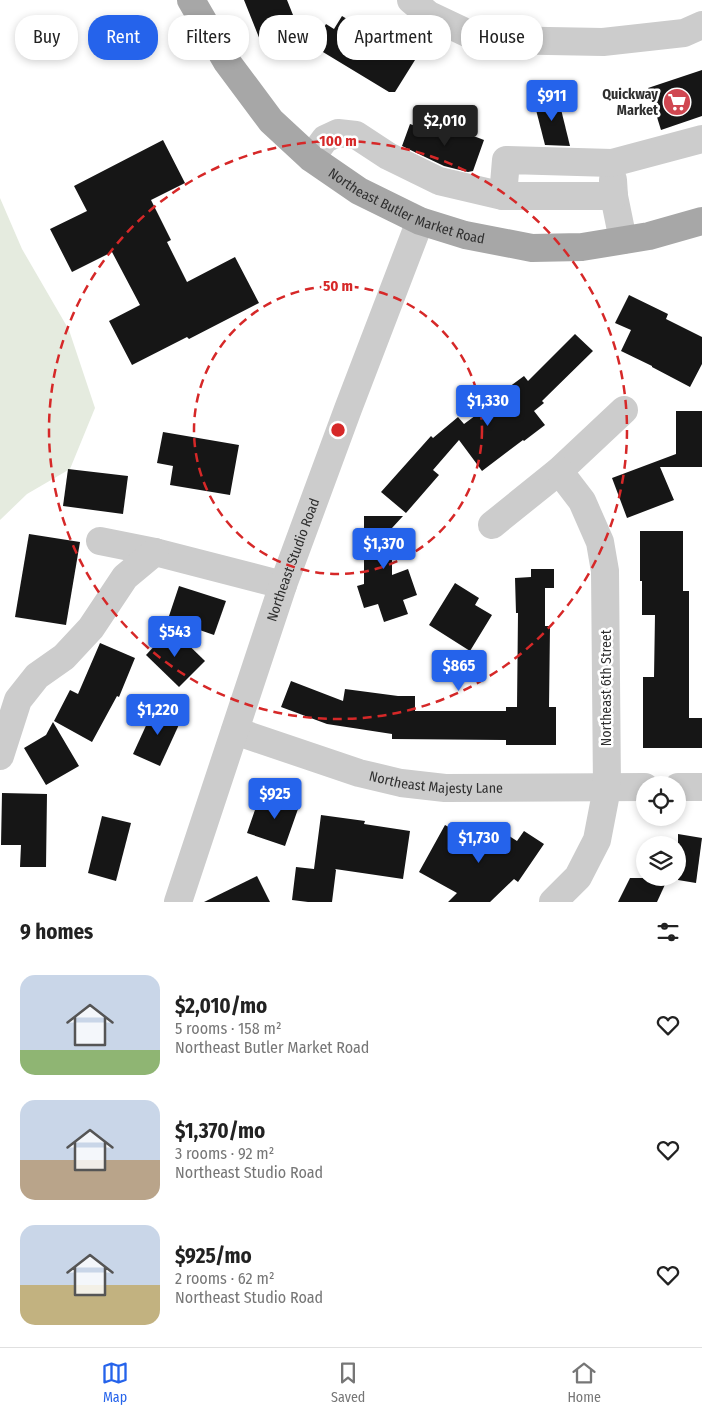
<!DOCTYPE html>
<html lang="en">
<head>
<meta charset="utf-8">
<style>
	body { margin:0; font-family:"Fira Sans Condensed",sans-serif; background:#f2f2f2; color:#222; height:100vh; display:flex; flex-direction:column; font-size:19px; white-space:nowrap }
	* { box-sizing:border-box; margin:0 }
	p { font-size:16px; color:#767676 }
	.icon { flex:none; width:28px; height:28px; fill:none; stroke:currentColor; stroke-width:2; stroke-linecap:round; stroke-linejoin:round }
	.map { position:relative; height:902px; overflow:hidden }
	.panel { display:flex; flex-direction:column; background:#fff; flex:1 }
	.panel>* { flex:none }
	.guide { position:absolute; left:15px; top:15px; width:672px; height:45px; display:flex; gap:10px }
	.fabs { position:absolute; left:636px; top:776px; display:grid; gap:10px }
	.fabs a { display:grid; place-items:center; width:50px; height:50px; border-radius:50%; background:#fff; box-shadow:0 2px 8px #0003; font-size:25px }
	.price { position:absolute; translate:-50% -42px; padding:0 11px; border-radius:5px; background:#2563eb; color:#fff; font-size:16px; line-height:32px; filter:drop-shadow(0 1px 2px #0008) }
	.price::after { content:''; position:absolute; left:50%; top:30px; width:15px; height:11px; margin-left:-8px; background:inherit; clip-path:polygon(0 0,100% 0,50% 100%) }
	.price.active { background:#222; color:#fff }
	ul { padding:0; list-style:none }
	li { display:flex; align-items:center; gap:15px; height:125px; padding:0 20px }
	li span { display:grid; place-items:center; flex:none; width:140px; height:100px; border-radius:15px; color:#555 }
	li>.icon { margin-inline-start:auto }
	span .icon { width:60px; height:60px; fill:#fffc; stroke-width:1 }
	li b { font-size:21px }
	h2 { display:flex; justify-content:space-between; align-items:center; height:60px; padding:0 20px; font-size:21px }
	.chip { padding:0 18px; border-radius:20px; background:#fff; box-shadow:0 2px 8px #0003; font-size:18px; line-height:45px }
	.chip.active { background:#2563eb; color:#fff }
	.menu { display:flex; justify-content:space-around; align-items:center; height:70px; border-top:1px solid #e0e0e0; background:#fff; font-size:14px; color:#767676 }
	.menu a { display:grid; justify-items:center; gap:2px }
	.menu .active { color:#2563eb }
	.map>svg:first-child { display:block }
	.green { fill:#e5ebdf }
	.building { fill:#161616 }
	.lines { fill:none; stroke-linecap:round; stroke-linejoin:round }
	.minor { stroke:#ccc; stroke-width:28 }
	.major { stroke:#a7a7a7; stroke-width:28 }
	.ring { fill:none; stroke:#d62828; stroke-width:2.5; stroke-dasharray:9 6 }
	.labels { text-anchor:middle; stroke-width:5; stroke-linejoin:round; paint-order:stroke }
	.poi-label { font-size:14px; font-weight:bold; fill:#2f2f2f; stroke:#fff; text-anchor:end }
	.street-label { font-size:14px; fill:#2f2f2f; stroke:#fff }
	.centre { fill:#d62828; stroke:#fff; stroke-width:2.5 }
	.ring-label { font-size:15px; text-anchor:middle; font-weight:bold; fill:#d62828; stroke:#fff; stroke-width:5; stroke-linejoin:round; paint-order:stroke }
</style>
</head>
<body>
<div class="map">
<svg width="702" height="902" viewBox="0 0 702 902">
	<rect width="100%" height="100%" fill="#fff"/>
	<!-- green -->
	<path class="green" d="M0,198l22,51 47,81 26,78 -25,61 -43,25 -27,26z"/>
	<!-- building -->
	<g class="building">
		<path d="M244,0h43l10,25 -37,15z"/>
		<path d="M342,16l73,44 -20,32h-6l-76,-46 13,-22 8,5z"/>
		<path d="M702,70v46l-41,14 -13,-42z"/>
		<path d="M558,97l12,49 -25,-1 -11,-43z"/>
		<path d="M410,124l28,10 4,-10 42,16 -11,31 -5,1 -24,-6 -42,-20z"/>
		<path d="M163,140l22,43 -34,17 20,40 -4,2 20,40 48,-25 24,46 -70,36 -2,-2 -55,28 -23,-44 31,-16 -28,-53 -40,20 -22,-43 37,-18 -13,-25z"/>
		<path d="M629,295l39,19 -2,5 36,18v27l-12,23 -38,-20v-1l-31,-15 10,-21 -16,-7z"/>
		<path d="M575,334l18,17 -51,50 2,2 -10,8 11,14 -21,16 -1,-1 -41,31 -23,-31 -26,30 6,5 -33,38 -25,-21 50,-56 2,2 25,-21 6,7 31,-23 -2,-2 31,-23 4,5z"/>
		<path d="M676,411h26v56h-42l14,33 -47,18 -15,-40 64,-24z"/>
		<path d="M163,432l76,13 -9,50 -60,-10 3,-19 -16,-3z"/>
		<path d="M68,469l60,7 -5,38 -60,-8z"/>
		<path d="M364,516h39l-11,12v47l16,-6 9,26 -14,5 5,14 -24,8 -6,-18 -14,4 -7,-22 7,-2z"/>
		<path d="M640,531h43v60h6v127h13v30h-59v-71h11l1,-62h-13v-34h-2z"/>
		<path d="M29,534l51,8 -14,83 -51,-8z"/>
		<path d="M531,569h23v19h-9v38h5l-1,81h7v38h-50v-5l-114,-1v-5l-65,-10 -46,-17 10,-26 52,20 2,-12 53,7h17v15h91v-4h11l1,-94h-2l-1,-35 16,-1z"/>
		<path d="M455,583l24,15 -4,7 17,10 -22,36 -41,-26z"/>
		<path d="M179,586l47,15 -12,34 -46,-16z"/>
		<path d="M171,628l34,33 -26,26 -33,-32z"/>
		<path d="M100,643l35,15 -16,39 -2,-1 -25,46 -38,-21 16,-31 8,4z"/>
		<path d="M155,706l27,12 -22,48 -27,-12z"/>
		<path d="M53,722l26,44 -33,19 -22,-37 22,-13z"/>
		<path d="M2,793l45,1 -1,73h-26l1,-22h-20z"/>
		<path d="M273,794l25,8v7l-13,37 -38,-13 9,-26 11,3z"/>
		<path d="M321,815l44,6 -1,3 46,7 -7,48 -68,-10 1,1 -4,32h-24l-16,-2 4,-33 18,2z"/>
		<path d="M102,816l29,7 -15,58 -28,-8z"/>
		<path d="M445,825l46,25 12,-18 14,9 7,-10 20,13 -26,38 -4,-3 -24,23h-42l9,-9 -38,-21z"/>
		<path d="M678,834l24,4 -6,45 -18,-3z"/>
		<path d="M257,876l13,26h-66z"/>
		<path d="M630,878h38l-11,24h-39z"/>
	</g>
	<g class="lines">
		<!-- minor -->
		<g class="minor">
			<path d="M411,0l18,15 38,18 29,7 107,2 81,-9 18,-8"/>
			<path d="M311,158l14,-19 13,-6 18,2 32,21 51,25 64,15"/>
			<path d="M613,180l1,16 9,44"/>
			<path d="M614,196h-111l3,-36 106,3 90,-24"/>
			<path d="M492,525l67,-54 65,-61"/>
			<path d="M100,541l55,11 128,33"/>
			<path id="s1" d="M235,731l124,42 42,10 44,5 200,-1"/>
			<path d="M0,756l18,-56 19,-24 27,-19 27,-29 34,-51 30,-25"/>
			<path d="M678,787h24"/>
			<path id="s2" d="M178,902l105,-317 65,-176 72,-188"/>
			<path d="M553,902l25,-25 19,-37 10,-52 -2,-217 -5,-29 -18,-41 -23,-30"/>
		</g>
		<!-- major -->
		<path class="major" id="s3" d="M191,0l36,62 44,59 40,37 48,33 61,30 45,14 67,13 50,-1 67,-11 53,-15"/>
	</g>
	<!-- distance rings -->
	<g class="ring">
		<circle cx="338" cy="430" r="144"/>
		<circle cx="338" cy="430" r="289"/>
	</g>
	<!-- icons -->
	<defs>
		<symbol id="supermarket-disc" viewBox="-11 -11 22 22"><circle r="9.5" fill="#d04751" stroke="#fff"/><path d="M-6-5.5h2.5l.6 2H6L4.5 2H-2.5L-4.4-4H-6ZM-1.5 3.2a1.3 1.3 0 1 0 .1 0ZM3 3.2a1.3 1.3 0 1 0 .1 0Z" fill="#fff"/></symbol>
	</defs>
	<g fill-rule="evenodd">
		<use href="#supermarket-disc" x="661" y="86" width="32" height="32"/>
	</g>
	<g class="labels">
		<!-- poi labels -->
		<g class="poi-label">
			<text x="658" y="99">Quickway<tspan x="658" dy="16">Market</tspan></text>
		</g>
		<!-- street labels -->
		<g class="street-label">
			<text dy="5" stroke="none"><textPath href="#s3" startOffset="308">Northeast Butler Market Road</textPath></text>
			<text dy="5" stroke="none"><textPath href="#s2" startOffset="361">Northeast Studio Road</textPath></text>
			<text transform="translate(606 688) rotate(-90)" y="5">Northeast 6th Street</text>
			<text dy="5" stroke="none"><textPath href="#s1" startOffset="209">Northeast Majesty Lane</textPath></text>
		</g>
	</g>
	<circle cx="338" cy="430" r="8" class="centre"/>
	<g class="ring-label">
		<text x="338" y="146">100 m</text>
		<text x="338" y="291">50 m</text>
	</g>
</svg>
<div class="fabs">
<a><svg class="icon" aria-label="locate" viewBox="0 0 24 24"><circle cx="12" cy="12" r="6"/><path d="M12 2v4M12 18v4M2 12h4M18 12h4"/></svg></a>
<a><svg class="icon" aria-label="layers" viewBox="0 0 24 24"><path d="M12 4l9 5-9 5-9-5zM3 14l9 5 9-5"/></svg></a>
</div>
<b class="price" style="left:552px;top:122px">$911</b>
<b class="price active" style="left:445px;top:147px">$2,010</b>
<b class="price" style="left:488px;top:427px">$1,330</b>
<b class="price" style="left:384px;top:570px">$1,370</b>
<b class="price" style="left:175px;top:658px">$543</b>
<b class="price" style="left:459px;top:692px">$865</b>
<b class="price" style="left:158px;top:736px">$1,220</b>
<b class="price" style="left:275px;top:820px">$925</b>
<b class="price" style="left:479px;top:864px">$1,730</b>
<div class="guide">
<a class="chip">Buy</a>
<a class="chip active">Rent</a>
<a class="chip">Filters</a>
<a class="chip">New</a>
<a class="chip">Apartment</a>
<a class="chip">House</a>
</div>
</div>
<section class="panel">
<h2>9 homes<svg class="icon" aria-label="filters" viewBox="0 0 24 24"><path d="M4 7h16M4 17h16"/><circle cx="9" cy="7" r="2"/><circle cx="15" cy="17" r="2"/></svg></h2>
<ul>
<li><span style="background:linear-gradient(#c9d6e8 75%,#8fb573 0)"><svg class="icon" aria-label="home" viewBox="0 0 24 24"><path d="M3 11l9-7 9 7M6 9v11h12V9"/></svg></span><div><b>$2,010/mo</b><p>5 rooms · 158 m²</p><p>Northeast Butler Market Road</p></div><svg class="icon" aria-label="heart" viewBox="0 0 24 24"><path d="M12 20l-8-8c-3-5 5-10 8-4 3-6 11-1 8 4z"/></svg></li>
<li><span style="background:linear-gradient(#c9d6e8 60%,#b9a48a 0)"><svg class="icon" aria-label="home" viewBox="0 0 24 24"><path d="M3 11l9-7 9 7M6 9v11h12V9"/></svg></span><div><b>$1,370/mo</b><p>3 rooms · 92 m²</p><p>Northeast Studio Road</p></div><svg class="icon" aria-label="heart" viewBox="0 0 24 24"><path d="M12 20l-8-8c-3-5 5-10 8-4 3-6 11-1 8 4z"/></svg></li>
<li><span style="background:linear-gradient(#c9d6e8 60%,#c2b280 0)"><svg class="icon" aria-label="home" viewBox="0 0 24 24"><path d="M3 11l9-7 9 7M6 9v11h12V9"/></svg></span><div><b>$925/mo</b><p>2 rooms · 62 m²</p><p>Northeast Studio Road</p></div><svg class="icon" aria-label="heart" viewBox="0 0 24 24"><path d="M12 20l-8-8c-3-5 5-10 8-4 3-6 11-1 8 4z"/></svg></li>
</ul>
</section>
<nav class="menu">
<a class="active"><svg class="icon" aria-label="map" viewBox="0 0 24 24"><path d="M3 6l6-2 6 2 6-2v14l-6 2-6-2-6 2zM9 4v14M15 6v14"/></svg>Map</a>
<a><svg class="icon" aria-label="saved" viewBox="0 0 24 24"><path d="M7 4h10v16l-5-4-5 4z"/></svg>Saved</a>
<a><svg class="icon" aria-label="home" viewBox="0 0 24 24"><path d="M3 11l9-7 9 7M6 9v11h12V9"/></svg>Home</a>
</nav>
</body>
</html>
